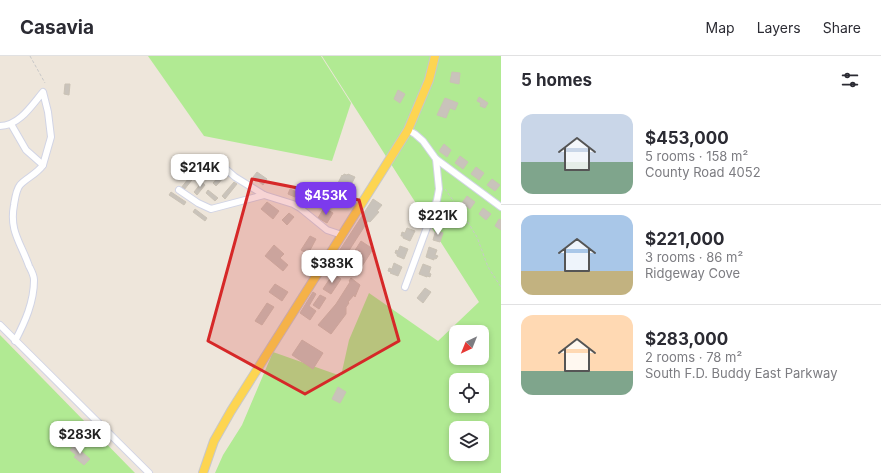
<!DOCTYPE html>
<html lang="en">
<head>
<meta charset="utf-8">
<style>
	body { margin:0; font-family:Inter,sans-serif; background:#f7f7f7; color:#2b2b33; height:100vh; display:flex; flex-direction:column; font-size:15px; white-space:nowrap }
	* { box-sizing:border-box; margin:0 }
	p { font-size:13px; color:#7c7c81 }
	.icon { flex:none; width:22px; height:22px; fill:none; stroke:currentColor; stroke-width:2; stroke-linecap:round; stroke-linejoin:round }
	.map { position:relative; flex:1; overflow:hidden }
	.sheet { display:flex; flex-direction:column; background:#fff; width:380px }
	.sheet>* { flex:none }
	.needle { width:26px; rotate:223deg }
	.buttons { position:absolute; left:449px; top:269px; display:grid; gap:8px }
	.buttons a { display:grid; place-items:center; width:40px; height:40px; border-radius:8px; background:#fff; box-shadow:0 2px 6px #0003; font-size:20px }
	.price { position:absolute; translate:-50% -34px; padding:0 9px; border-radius:8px; background:#fff; color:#222; font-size:13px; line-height:26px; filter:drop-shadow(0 1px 2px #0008) }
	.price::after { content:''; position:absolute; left:50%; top:24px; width:12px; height:9px; margin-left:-6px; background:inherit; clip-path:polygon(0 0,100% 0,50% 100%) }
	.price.on { background:#7c3aed; color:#fff }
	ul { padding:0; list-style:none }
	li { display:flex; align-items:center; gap:12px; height:100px; padding:0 20px }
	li+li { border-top:1px solid #e1e1e2 }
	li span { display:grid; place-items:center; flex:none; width:112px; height:80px; border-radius:12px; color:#555 }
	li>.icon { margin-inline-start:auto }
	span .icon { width:48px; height:48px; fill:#fffc; stroke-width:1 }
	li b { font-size:17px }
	h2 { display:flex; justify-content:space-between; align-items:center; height:48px; padding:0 20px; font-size:17px }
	header { display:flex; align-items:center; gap:24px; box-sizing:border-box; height:56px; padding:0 20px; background:#fff; border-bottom:1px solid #e1e1e2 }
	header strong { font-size:19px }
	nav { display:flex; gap:22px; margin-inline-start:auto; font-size:14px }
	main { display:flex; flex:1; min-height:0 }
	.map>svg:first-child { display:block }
	.green { fill:#b1ea93; fill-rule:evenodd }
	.building { fill:#c9c3bb; stroke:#cac2b5 }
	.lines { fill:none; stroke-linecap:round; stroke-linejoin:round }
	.minor-casing { stroke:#d1d4e5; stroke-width:8 }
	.major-casing { stroke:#c8c8c8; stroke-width:10 }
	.path { stroke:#c8c8c8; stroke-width:1; stroke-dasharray:3 2; stroke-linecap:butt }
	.minor { stroke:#fff; stroke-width:6 }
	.major { stroke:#fdd551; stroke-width:8 }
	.marked { fill:#d62828; fill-opacity:0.2; stroke:#d62828; stroke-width:3; stroke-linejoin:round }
</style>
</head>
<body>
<header>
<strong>Casavia</strong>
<nav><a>Map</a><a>Layers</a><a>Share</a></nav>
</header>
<main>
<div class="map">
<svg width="501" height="417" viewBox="0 0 501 417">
	<rect width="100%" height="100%" fill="#eee6db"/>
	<!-- green -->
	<g class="green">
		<path d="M148,0h173l30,47 -19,58 -128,-25z"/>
		<path d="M322,0h179v417h-286l8,-18 19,-30 31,-73 68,24 8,-36 20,-47 69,48 41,-39zM456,276h26v26h-26zM456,324h26v26h-26zM456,372h26v26h-26z"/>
		<path d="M0,279l135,138h-135z"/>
	</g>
	<!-- building -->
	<g class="building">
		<path d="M452,16l8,1 -1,11 -9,-2z"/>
		<path d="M65,28h5l-1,11 -5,-1z"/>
		<path d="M398,34l7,4 -5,9 -6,-4z"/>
		<path d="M479,41l9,6 -3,5 -5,-2 1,-3 -4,-2z"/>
		<path d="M445,42l13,5 -3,7 -5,-2 -4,10 -9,-3z"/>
		<path d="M444,88l7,6 -4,7 -8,-6z"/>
		<path d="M460,100l8,6 -5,7 -8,-6z"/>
		<path d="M216,109l3,2 -12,12 -3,-2z"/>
		<path d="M476,111l8,6 -5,7 -8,-6z"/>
		<path d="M257,116l10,7 -4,6 -10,-8z"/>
		<path d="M222,117l3,3 -9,10 -3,-3z"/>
		<path d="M192,118l3,2 -11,14 -3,-2z"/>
		<path d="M344,118l3,1 1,-1 7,3 -7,14 -11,-6 5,-10 1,1z"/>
		<path d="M492,123l8,6 -5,6 -8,-6z"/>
		<path d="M202,126l3,3 -8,10 -3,-3z"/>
		<path d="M234,126l3,2 -12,15 -3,-3z"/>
		<path d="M290,133l7,3 -2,5 -7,-3z"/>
		<path d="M208,134l10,8 -3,3 -9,-8z"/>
		<path d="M171,136l15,10 -2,3 -15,-10z"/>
		<path d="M467,140l8,6 -5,7 -8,-6z"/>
		<path d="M373,143l9,6 -5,6 2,1 -9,10 -2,-1 -29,45 -7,-4z"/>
		<path d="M267,146l12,9 -6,8 -12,-10z"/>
		<path d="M324,152l9,5 -6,10 -9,-5z"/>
		<path d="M483,152l8,6 -5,6 -7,-6z"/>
		<path d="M195,153l12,9 -2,3 -12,-9z"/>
		<path d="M413,155l7,3 -4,9 -7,-2z"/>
		<path d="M289,157l5,4 -7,8 -5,-5z"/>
		<path d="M499,163l2,1v10l-6,-4z"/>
		<path d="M407,172l8,3 -5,10 -7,-3v-2h-2l1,-4 3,1z"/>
		<path d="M436,174l7,3 -3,9 -7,-2z"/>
		<path d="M310,180l6,3 -8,15 -7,-4z"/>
		<path d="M361,185l12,8 -16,25 -12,-8z"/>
		<path d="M274,189l10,9 -4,4 8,7 -5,6 -18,-15z"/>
		<path d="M400,190l8,3 -4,10 -7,-3v-2l-2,-1 1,-3 2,1z"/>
		<path d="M429,191l8,3 -2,5 3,1 -2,3 -2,-1v2l-8,-3z"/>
		<path d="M394,207l8,4 -4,9 -8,-3 1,-1 -3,-1 1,-3 3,1z"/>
		<path d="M423,208l8,3 -2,6 2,1 -1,3 -3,-1v1l-8,-3z"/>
		<path d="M333,218l8,5 -10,15 -8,-5z"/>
		<path d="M351,222l9,7 -5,12 -1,-2 -6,7 1,1 -3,4v7l-15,20 -13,-9 18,-21 14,-22 -1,-1z"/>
		<path d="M275,228l13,8 -6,9 -13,-9z"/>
		<path d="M425,232l6,4 -8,11 -6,-5z"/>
		<path d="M313,236l3,2 -7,12 7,5 -6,9 -10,-7z"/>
		<path d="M320,239l6,3 -7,11 -6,-4z"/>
		<path d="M267,247l7,4 -12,18 -7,-4z"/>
		<path d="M302,284l21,13 -10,16 -21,-14z"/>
		<path d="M338,331l8,5 -6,11 -8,-4z"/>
		<path d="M68,369l13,12 -6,6 -13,-13z"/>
		<path d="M74,389l16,14 -6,6 -10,-8 2,-2 -6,-5z"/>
	</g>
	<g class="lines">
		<defs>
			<g id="minor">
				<path d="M11,68l15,26 17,15c-6,9 -17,13 -23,20 -4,5 -5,14 -6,20 -5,26 7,38 15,61 2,4 5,9 5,14 0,22 -9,42 -19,61"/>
				<path d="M0,70c19,0 32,-21 43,-34l5,20 3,25 -8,28"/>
				<path d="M408,74l7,4 8,7 13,18 65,48"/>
				<path d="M220,108l15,13 29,18 29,9 7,4 27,22 15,5"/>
				<path d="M179,134l19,13 13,6 53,-14"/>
				<path d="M405,231l32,-87 2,-11 -3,-30"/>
				<path d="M0,269l149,148"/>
			</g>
			<path id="major" d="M203,417l11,-32 17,-30 177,-281 21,-50 6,-24"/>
		</defs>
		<!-- minor casing -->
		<use href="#minor" class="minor-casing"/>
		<!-- major casing -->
		<use href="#major" class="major-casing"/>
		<!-- path -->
		<g class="path">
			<path d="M30,0l15,27"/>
			<path d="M445,133l19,27 13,21 11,30 13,20"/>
		</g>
		<!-- minor -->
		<use href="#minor" class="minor"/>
		<!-- major -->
		<use href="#major" class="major"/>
	</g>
	<!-- marked area -->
	<path class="marked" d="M252,123l107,21 40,141 -94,53 -97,-53z"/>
</svg>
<div class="buttons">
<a><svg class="needle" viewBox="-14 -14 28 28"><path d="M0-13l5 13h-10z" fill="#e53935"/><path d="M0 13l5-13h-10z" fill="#7c7c81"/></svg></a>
<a><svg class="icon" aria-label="locate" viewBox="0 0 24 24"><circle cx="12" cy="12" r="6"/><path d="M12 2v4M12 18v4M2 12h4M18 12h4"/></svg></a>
<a><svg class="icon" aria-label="layers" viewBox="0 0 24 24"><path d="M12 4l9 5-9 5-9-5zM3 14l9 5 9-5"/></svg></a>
</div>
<b class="price" style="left:200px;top:132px">$214K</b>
<b class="price on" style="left:326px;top:160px">$453K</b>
<b class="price" style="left:438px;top:180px">$221K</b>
<b class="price" style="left:332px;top:228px">$383K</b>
<b class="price" style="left:80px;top:399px">$283K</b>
</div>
<section class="sheet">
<h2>5 homes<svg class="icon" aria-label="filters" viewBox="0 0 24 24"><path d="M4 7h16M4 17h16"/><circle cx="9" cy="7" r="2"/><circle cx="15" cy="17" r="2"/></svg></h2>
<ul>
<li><span style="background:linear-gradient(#c9d6e8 60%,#7fa58c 0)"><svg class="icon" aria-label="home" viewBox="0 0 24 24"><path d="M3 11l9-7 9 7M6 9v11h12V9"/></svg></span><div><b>$453,000</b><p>5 rooms · 158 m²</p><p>County Road 4052</p></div></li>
<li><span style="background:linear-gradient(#a9c7e8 70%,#c2b280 0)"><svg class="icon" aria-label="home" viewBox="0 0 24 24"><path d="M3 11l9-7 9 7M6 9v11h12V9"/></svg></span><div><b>$221,000</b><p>3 rooms · 86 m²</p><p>Ridgeway Cove</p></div></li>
<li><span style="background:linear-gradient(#ffd9b3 70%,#7fa58c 0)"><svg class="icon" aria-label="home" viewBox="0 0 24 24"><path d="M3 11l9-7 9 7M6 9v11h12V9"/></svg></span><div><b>$283,000</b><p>2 rooms · 78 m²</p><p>South F.D. Buddy East Parkway</p></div></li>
</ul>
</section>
</main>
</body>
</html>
